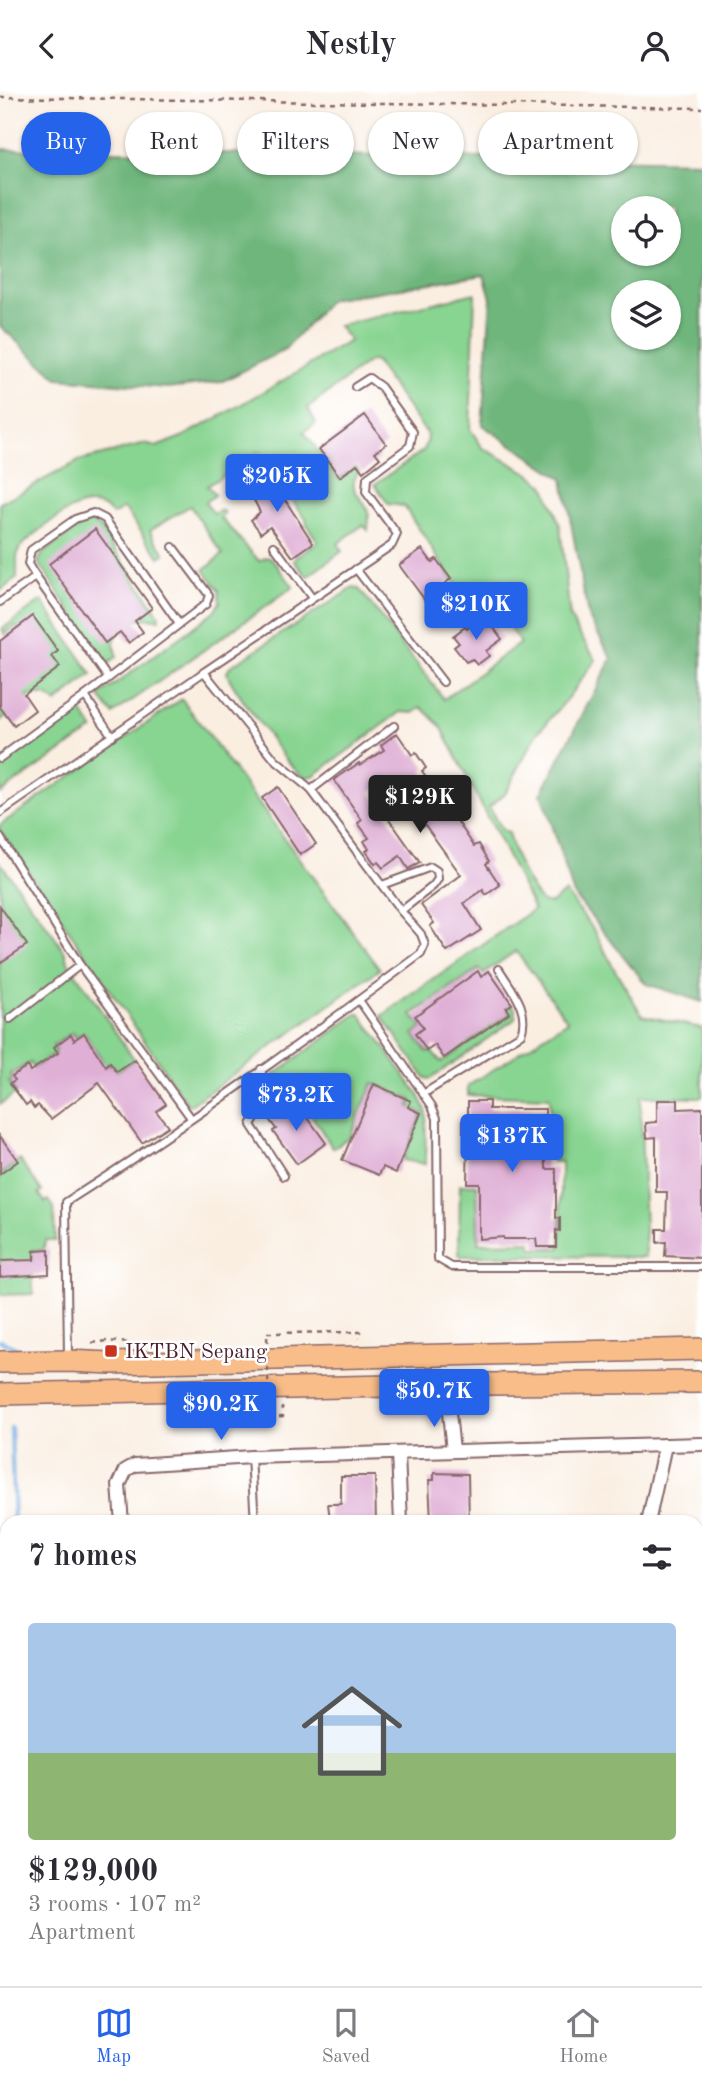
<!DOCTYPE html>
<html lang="en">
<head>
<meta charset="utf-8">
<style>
	body { margin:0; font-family:"Old Standard TT",serif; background:#f2f2f3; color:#2b2b33; height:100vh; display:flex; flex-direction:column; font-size:26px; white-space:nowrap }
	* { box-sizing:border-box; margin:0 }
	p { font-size:23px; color:#7c7c81 }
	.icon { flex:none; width:38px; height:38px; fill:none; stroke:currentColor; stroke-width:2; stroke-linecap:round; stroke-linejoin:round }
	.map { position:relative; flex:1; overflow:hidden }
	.panel { position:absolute; left:0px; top:1424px; width:704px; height:471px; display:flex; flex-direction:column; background:#fff; border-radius:21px 21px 0 0; box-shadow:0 2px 5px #0004 }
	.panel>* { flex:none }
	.banner { position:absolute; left:21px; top:21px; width:662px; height:63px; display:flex; gap:14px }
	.buttons { position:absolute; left:611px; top:105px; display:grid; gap:14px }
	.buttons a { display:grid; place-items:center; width:70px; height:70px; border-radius:50%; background:#fff; box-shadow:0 2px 5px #0004; font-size:35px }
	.price { position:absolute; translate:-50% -60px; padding:0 16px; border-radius:7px; background:#2563eb; color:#fff; font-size:23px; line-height:46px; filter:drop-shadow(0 2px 4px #0008) }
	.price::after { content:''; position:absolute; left:50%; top:42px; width:21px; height:16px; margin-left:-10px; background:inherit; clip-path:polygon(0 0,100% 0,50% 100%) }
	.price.on { background:#222; color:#fff }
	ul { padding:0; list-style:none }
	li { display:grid; align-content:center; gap:14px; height:371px; padding:0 28px }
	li+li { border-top:2px solid #e1e1e2 }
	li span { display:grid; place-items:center; height:217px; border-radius:7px; color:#555 }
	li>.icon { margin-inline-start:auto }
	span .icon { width:126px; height:126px; fill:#fffc; stroke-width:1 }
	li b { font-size:30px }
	h2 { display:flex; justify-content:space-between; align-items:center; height:84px; padding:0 28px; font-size:30px }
	.pill { padding:0 24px; border-radius:32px; background:#fff; box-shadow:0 2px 5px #0004; font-size:24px; line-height:63px }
	.pill.on { background:#2563eb; color:#fff }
	header { display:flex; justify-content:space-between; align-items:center; height:91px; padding:0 28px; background:#fff; font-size:32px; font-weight:700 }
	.tab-bar { display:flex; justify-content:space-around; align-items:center; height:98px; border-top:2px solid #e1e1e2; background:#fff; font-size:19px; color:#7c7c81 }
	.tab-bar a { display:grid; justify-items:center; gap:4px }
	.tab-bar .on { color:#2563eb }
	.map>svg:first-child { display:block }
	.green { fill:#88d491; stroke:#697a5e; stroke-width:2 }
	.forest { fill:#6eb67b; stroke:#5c6a53; stroke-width:2; fill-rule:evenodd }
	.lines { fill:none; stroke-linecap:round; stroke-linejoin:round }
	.stream { stroke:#69a6db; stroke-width:4.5 }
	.building { fill:#dfafd5 }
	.lane-casing { stroke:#88676b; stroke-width:10 }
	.street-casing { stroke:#88676b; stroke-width:16 }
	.primary-casing { stroke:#88676b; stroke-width:24 }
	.path { stroke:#88676b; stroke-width:2.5; stroke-dasharray:5 5; stroke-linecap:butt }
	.lane { stroke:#fff; stroke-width:6 }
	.street { stroke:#fff; stroke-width:12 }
	.primary { stroke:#f9bd89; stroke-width:21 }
	.path-bridge { stroke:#88676b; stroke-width:2.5; stroke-dasharray:5 5; stroke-linecap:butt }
	.poi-dot { fill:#c8321e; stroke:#fff; stroke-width:2.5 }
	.labels { text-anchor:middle; stroke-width:5; stroke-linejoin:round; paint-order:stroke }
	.poi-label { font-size:21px; fill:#4a1f2b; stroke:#fff; text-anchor:start }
</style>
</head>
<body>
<header><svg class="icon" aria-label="back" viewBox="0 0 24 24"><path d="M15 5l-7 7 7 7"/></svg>Nestly<svg class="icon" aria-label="person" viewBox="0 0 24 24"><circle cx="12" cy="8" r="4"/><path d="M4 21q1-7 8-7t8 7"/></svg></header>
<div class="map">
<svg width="702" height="1895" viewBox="0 0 702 1895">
	<rect width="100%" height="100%" fill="#fff"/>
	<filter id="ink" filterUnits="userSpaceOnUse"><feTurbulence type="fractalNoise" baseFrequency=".0143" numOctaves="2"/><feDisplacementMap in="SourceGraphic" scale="14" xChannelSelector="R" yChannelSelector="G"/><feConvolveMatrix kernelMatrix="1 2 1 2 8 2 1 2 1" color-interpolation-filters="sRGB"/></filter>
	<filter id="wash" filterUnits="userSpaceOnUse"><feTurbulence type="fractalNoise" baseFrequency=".00686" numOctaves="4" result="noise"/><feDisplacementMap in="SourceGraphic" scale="28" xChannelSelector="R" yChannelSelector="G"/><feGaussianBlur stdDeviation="1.57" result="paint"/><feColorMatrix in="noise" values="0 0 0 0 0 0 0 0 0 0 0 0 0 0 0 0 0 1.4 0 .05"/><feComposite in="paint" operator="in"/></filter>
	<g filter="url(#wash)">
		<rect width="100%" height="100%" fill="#faeee1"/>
		<!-- green -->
		<g class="green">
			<path d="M475,202l-5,136 13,19 47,26 14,11 16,40 10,93 26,42 -37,49 -21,23 -33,61 -16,14 13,24 6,2c5,23 19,52 35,70h8l14,-11 30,39 16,32 31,52 60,13v69h-62l6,160 -187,-1 1,-71h17l1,58 53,-1 1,7 29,-1v-86l-8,-1 -4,-63 -81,-3v-9l100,-65 -52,-70 -33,23 -4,-5 -67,46 10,13 -8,6 13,18 4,-2 10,12 69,-48 -4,-6 6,-4 3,5v10l-85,60 -5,-1 -43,-62 152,-107 -93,-183 -19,-19 -8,6 -13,-1 -88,64c-5,1 -7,2 -11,-1 -12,-6 -66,-83 -74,-99l-1,-4 4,-6 122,-78 6,1 85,110 76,-56 -30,-42 -27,-5 -59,-90 -16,-2 -13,-20 49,-34 4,-11 -1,-5 -52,-72 -5,-1 -62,47 8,15 -12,9 35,47 17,-12 3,4c-15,20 5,25 9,41 2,5 0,13 0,18l-5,-5 -26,19 5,7 -34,26 -14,-17 24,-18 -11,-17 -1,-6 -48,-67 -51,34 8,9 -10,7 9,12 8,-4 3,3 -4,5 38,43 8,-4 6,2 20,28 -180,127 -14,-18 88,-64 28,-22 5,-8 -1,-12 -15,-20 19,-16 -33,-48 -40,24 15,24 -5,3 -36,-49 -11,7c-24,-31 -69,12 -91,30l-5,10v23l-17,13v-88l79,-42 66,-17 11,3 28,-11 52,-28 114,-67 -12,-15z"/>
			<path d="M85,431h8l9,7 57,86v5c-13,-5 -26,1 -39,7l-6,15 2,15 -7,6 -4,-1 -67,-100 5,-9z"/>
			<path d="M42,510l50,74 -36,28 -10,-7h-16l-30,25v-68l23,-23 -7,-4 -11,8 -3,-5z"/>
			<path d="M182,608l198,270 -191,137 -189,-276v-5z"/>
			<path d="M80,618l13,20 -93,64v-28z"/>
			<path d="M0,771l66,91 2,9 66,97 -17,13 -7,-9 -12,9 -4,-5 9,-6 -19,-28 -9,5 -3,-5 -19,13 3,7 -23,15 -3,-5 -19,12 2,5 -4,2 7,11 -16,11z"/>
			<path d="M357,923h3l59,81 7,15 -1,54 -23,-4 20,-47 -13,-6 3,-7 -39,-17 -24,54 -16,11 -27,-41 -6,4 -26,-36z"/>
			<path d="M20,1069l22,31 -3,2 6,9 4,-2 5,8 1,32h-10l-1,10h-12l1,44 -33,1v-120z"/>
		</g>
		<!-- forest -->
		<path class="forest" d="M0,58l702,13v840l-56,-18 -72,-89 -33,-101 71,-136 -24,-42 -25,-137 -81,-54 9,-127 -7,-24 -154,26 -45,50 -64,32 -54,6 -109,-9 -58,-53zM623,117h45v46h-45zM623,201h45v46h-45z"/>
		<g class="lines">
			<!-- stream -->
			<g class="stream">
				<path d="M0,1249l19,10"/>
				<path d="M11,1337l3,95"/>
				<path d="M0,1509l7,-26"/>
			</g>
		</g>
		<g id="blocks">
			<!-- building -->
			<g class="building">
				<path d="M365,324l21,29 -11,8 5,6 -17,14 -6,-8 -17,13 -21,-28z"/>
				<path d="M265,378l48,74 -20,14 -23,-31 -9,7 -10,-13 9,-8 -15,-30z"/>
				<path d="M95,438l57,79 -17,13 8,11 -14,11 -9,-11 -15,11 -56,-79z"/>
				<path d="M422,458l10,13 4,-3 15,20 -6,4 10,13 -22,15 -34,-46z"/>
				<path d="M33,525l25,35 -6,5 8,11 -36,27 11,16 -21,16 -14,-19v-66z"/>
				<path d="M481,528l6,6 3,-2 12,16 -16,12 3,5 -12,9 -5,-6 -6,3 -12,-15 5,-4 -6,-7 12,-9 2,2z"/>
				<path d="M397,642l15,22 4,-2 10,15 -4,3 17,24 7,-5 15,23 -7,3 20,30 5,-2 10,17 -3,3 14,21 -14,10 -3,-5 -19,13 17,27 -34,22 -17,-26 4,-3 -13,-18 40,-30 -36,-50 -4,2 -6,-10 4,-2 -28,-38 -21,15 50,71 -12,6 -8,-13 -17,12 -5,-6 -3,2 -9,-13 3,-2 -5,-8 5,-3 -11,-15 4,-3 -28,-40 25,-17 1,2 24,-15 -3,-5z"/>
				<path d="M278,696l38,57 -16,11 -38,-57z"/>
				<path d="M0,815l27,39 -27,18z"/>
				<path d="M478,880l3,6 8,-6 23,33 -6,4 3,5 -65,45 -9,-13 -8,6 -12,-17 8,-6 -8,-12z"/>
				<path d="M84,942l22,34 4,-4 7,9 18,-12 31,44 -10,7 12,15 -26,17 -43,-60 -48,36 -13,-14 -4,3 -4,-6 -4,3 -16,-22 5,-3 -3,-4 15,-10 3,5 28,-18 -4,-6 17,-13 3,6z"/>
				<path d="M374,993l37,17 -3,6 13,6 -25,60 -13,-6 -4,8 -37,-15z"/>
				<path d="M657,1009h21v9l24,-1v150l-37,-2 1,-14 -9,1v-14h9l1,-37h-11v-55l-9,1 -1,-15 11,-1z"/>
				<path d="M468,1010h21v8h56l1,60h10v49h4v13l-4,-1v17h-19l-1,-8h-33v-2l-24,2v-56h-12l1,-51h-5v-14h5z"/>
				<path d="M291,1011l8,12 4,-3 23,32 -29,21 -24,-33 3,-2 -8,-11z"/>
				<path d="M0,1045l18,25 -18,13z"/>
				<path d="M49,1159v24l-49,3v-16l34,-1v-9z"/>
				<path d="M434,1382l34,1 1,49h-38l-2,-43h5z"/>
				<path d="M341,1385h34l1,47h-35v-4h-11l-2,-15h13z"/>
			</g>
		</g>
	</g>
	<g filter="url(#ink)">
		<use href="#blocks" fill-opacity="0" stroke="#88676b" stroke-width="2"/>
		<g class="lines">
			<defs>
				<g id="lane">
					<path d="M274,455l38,52"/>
					<path d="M356,478l87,113"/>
					<path d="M36,486l72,101"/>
					<path d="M0,511l36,-25 -8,-13 3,-14 44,-31 18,-6 12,6 74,105"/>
					<path d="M204,581l188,-127 5,-11 -31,-42 1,-14 43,-32 3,-14 -32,-45 -12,-9 -14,9"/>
					<path d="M85,605l121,-92 3,-9 -36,-48"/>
					<path d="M0,667l85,-62 27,40"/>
					<path d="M311,699l83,-64"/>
					<path d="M0,722l204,-141 71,88 36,30 90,121 20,23 4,11 -4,9c-116,86 -233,171 -355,248l2,154"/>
					<path d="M0,746l80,128 111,153"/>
					<path d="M382,794l49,-18 6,4 1,8 -5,7 -32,25"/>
					<path d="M359,909l73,106 5,12 1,141 14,8h250"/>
					<path d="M10,928l70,-54"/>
					<path d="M261,978l6,28 -16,28 33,51"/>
					<path d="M423,1003l98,-60c9,-25 -9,-44 -22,-65"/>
					<path d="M251,1366l4,66"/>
					<path d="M696,1444h6"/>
				</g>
				<g id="street">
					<path d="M448,1313l5,46"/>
					<path d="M398,1362l3,70"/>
					<path d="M122,1432l-3,-38 7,-15 9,-5 116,-8 451,-13"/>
					<path d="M648,1432l17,-78"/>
					<path d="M696,1518l6,-1"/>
				</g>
				<g id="primary">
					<path d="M0,1271l68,-1 43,2 591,-14"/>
					<path d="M414,1298l10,2 24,13 31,-16"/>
					<path d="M0,1303l487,-10 215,-2"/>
				</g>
			</defs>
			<!-- lane casing -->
			<use href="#lane" class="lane-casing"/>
			<!-- street casing -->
			<use href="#street" class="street-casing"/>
			<!-- primary casing -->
			<use href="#primary" class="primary-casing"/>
			<!-- path -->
			<g class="path">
				<path d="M0,6l702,11"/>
				<path d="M267,1242l94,-1 -2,6"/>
				<path d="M92,1252l15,-2 24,2"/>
				<path d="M259,1316v7l-92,3v5l98,-2"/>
				<path d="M269,1326l14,-1 -1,-10"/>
			</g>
			<!-- lane -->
			<use href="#lane" class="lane"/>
			<!-- street -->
			<use href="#street" class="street"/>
			<!-- primary -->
			<use href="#primary" class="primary"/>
			<!-- path-bridge -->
			<path class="path-bridge" d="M265,1329l4,-3 -2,-84"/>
		</g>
	</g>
	<!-- markers -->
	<rect class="poi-dot" x="104" y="1253" width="14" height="14" rx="3.5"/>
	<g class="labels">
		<!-- poi labels -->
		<g class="poi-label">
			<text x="125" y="1267">IKTBN Sepang</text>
		</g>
	</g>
</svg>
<div class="buttons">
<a><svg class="icon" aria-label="locate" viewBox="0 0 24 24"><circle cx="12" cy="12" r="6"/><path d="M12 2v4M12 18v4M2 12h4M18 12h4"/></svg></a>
<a><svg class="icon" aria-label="layers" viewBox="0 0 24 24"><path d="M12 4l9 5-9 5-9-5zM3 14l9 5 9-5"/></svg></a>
</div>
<b class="price" style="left:277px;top:423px">$205K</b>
<b class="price" style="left:476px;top:551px">$210K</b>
<b class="price on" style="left:420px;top:744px">$129K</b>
<b class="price" style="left:296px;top:1042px">$73.2K</b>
<b class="price" style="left:512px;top:1083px">$137K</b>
<b class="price" style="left:434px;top:1338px">$50.7K</b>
<b class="price" style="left:221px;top:1351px">$90.2K</b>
<div class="banner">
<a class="pill on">Buy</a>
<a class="pill">Rent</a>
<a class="pill">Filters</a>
<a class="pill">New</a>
<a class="pill">Apartment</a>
</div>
<section class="panel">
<h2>7 homes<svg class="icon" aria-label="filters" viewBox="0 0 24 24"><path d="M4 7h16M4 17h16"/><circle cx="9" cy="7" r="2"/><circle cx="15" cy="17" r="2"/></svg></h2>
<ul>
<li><span style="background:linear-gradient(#a9c7e8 60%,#8fb573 0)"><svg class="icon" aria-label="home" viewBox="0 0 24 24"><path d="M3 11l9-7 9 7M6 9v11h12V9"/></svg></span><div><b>$129,000</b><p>3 rooms · 107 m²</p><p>Apartment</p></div></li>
</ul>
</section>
</div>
<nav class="tab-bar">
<a class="on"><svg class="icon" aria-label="map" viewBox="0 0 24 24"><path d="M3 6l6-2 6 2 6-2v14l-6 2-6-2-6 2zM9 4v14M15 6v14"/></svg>Map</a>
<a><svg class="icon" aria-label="saved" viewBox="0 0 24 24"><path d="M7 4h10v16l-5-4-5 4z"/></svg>Saved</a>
<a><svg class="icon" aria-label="home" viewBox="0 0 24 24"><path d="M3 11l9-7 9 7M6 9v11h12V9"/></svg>Home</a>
</nav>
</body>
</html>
